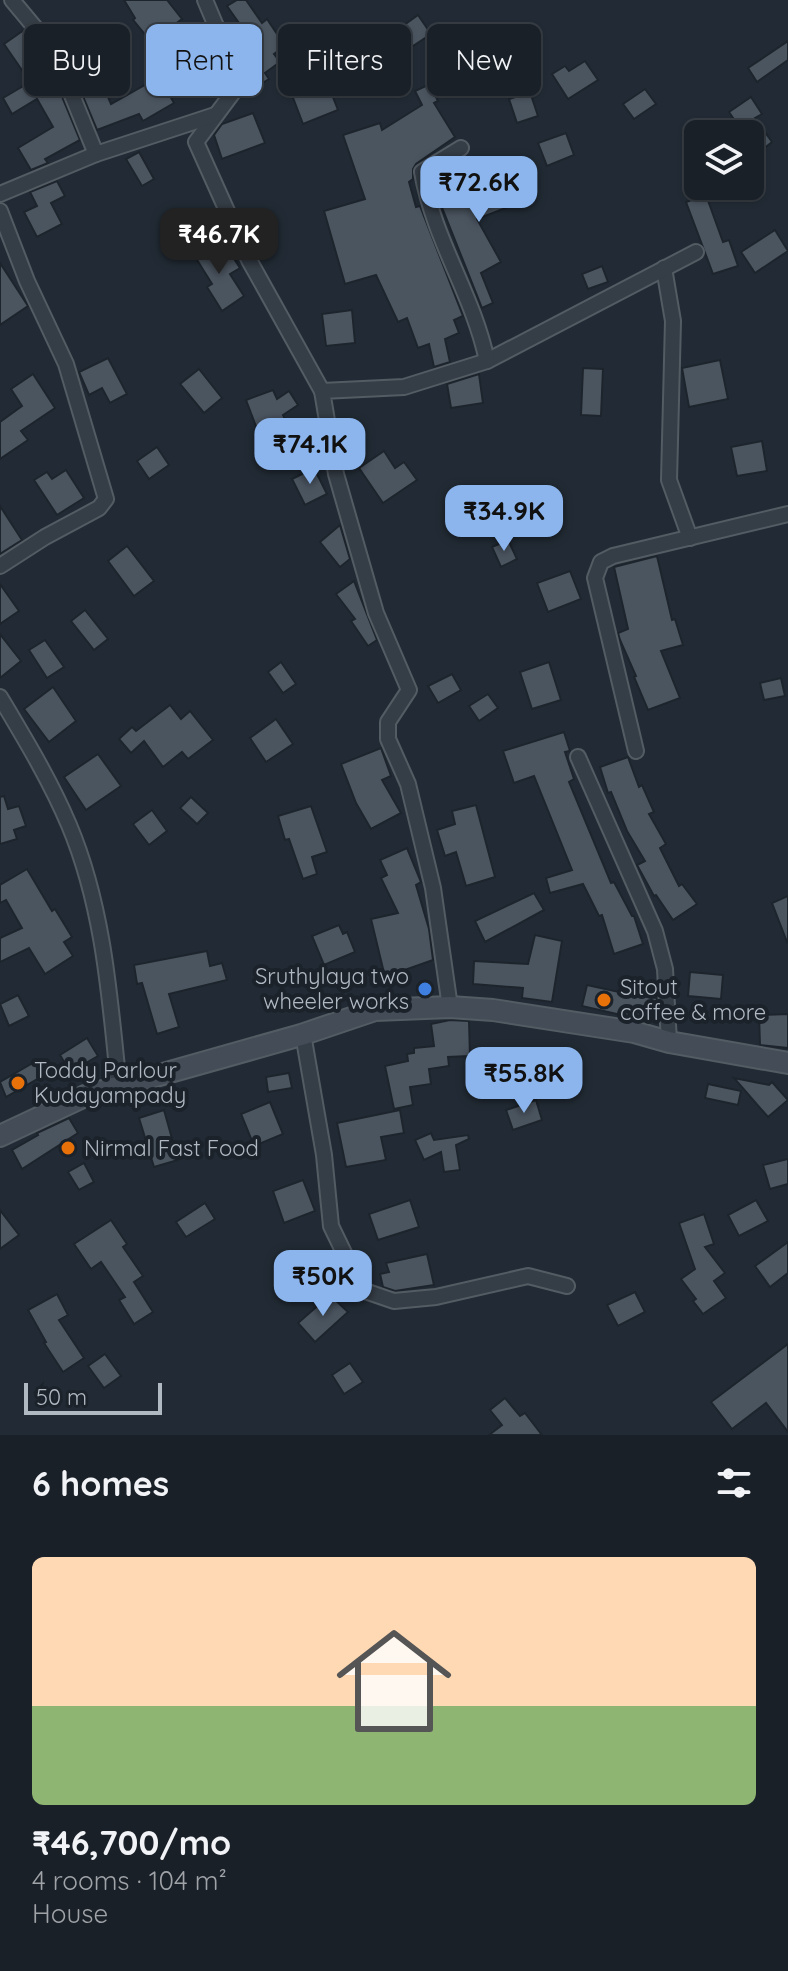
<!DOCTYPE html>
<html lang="en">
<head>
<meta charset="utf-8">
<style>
	body { margin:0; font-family:Quicksand,sans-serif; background:#272d34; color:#f1f3f6; height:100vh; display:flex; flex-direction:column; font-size:30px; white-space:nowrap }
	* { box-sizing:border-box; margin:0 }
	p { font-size:26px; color:#9fa3a8 }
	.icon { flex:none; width:44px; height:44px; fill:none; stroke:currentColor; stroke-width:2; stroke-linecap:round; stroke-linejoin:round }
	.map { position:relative; height:1435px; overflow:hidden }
	.panel { display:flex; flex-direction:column; background:#1a2028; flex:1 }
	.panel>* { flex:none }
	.top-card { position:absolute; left:24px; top:24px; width:740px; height:72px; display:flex; gap:16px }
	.controls { position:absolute; left:684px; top:120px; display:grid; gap:16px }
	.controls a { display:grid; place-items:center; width:80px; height:80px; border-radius:12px; background:#1a2028; box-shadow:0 2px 6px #0004,0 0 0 2px #383e45; font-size:40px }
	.scale { position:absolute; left:24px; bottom:20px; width:138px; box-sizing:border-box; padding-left:8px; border:4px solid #b0b8c2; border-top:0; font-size:22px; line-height:28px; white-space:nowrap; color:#b0b8c2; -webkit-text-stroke:6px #1b222a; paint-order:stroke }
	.price { position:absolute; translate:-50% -68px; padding:0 18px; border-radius:16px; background:#8bb5ec; color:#111; font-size:26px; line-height:52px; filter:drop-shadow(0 2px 4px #0008) }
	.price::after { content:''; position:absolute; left:50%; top:48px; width:24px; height:18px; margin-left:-12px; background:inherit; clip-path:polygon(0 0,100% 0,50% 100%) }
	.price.on { background:#222; color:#fff }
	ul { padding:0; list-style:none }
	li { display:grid; align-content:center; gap:16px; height:424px; padding:0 32px }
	li span { display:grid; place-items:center; height:248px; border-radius:12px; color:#555 }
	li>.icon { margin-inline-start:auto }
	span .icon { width:144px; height:144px; fill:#fffc; stroke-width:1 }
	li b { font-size:34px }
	h2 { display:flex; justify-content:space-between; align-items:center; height:96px; padding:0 32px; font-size:34px }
	.pill { padding:0 28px; border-radius:12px; background:#1a2028; box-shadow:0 2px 6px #0004,0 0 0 2px #383e45; font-size:28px; line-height:72px }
	.pill.on { background:#8bb5ec; color:#111 }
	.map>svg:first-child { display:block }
	.building { fill:#4b5560; stroke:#1d242c; stroke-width:2 }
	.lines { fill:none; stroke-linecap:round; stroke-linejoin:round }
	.street-casing { stroke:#535b63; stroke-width:18 }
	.secondary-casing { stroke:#535b63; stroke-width:24 }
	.street { stroke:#353d46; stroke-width:14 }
	.secondary { stroke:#444c58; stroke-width:20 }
	.shop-dot { fill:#3f7fe0; stroke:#1b222a; stroke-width:3 }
	.food-dot { fill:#e8710a; stroke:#1b222a; stroke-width:3 }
	.labels { text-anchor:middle; stroke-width:8; stroke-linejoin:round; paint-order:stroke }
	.poi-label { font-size:22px; fill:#b0b8c2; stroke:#1b222a; text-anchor:start }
</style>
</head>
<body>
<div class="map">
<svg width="788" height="1435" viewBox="0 0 788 1435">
	<rect width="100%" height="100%" fill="#222b35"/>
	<!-- building -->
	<g class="building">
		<path d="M124,0h43l15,19 -31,23 -18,-22 2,-2z"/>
		<path d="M237,0h9l16,23 5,-4 18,27 -11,8 6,8 -15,11 4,6 -13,8 -9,-12 -17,-42 1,-4 8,-6 -12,-17z"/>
		<path d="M418,15l13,19 -18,12 -13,-18z"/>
		<path d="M24,30l10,12 6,16 16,24 24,58 -35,19 3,4 -17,7 -13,-22 35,-21 -16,-28 -25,15 -9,-16 27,-16 -26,-38z"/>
		<path d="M788,41v19l-31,22 -9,-14z"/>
		<path d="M213,46l10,23 -18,14 -15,-19z"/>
		<path d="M585,61l13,19 -30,19 -16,-25 13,-8 4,5z"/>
		<path d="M159,77l15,26 -31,18 -4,-7 -42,16 -15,-36 21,-9 8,19z"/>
		<path d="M327,82l11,28 -35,14 -11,-29z"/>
		<path d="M430,84l8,17 -4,2 21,34 -39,27 -3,5v10l-4,3 7,25 4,-1 43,110 -9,4 5,13 -14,6 5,23 -16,5 -5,-23 -11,4 -11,-30 -9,4 -22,-47 -31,9 -21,-73 41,-12 -22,-64 37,-12 2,7 40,-25 -7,-14z"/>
		<path d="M645,89l11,15 -22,15 -11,-15z"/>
		<path d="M530,92l8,24 -21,7 -8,-24z"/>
		<path d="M751,97l11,17 -7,4 17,24 -15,12 -7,-10v-10h-6l-15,-22z"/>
		<path d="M253,113l12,30 -43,16 -8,-24 8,-11z"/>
		<path d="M566,133l8,22 -27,11 -9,-23z"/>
		<path d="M139,152l15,27 -12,7 -16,-27z"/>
		<path d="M506,164l15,38 -44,17 24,43 -20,11 12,30 -11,5 -43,-108 47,-16 -5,-10z"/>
		<path d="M57,181l8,15 -14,7 11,21 -25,13 -13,-25 13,-6 -7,-14z"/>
		<path d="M706,195l17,47 6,-2 9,26 -25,8 -27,-72z"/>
		<path d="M775,230l13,21 -33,22 -14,-21z"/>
		<path d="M201,239l16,24 14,-9 9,14 -10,6 14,22 -22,15 -15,-24 5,-3 -23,-37z"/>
		<path d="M0,263l28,43 -28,19z"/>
		<path d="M602,266l6,16 -20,7 -6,-15z"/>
		<path d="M352,310l3,33 -29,3 -4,-32z"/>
		<path d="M108,358l19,36 -17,9 -8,-15 -13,7 -10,-23z"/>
		<path d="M720,360l8,39 -39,8 -7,-39z"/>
		<path d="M583,368l20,1 -2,47 -20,-1z"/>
		<path d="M199,369l23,29 -18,15 -24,-29z"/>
		<path d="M33,374l22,34 -34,23 7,9 -28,19v-37l22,-16 -11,-17z"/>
		<path d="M479,374l4,29 -32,5 -4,-24z"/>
		<path d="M273,390l4,9 12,-8 9,14 -15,10 2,4 -28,10 -11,-29z"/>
		<path d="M762,441l5,30 -30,5 -6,-29z"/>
		<path d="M157,447l12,18 -20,14 -12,-18z"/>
		<path d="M384,451l11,17 9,-6 13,18 -34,23 -24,-35z"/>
		<path d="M314,468l13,26 -22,11 -13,-26z"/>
		<path d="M66,470l18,28 -27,17 -23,-35 13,-8 5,7z"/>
		<path d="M0,506l22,34 -22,14z"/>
		<path d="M340,525l10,34 -10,8 -20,-25z"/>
		<path d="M508,540l9,19 -16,8 -9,-20z"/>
		<path d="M127,546l27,35 -20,15 -26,-35z"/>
		<path d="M657,556l15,64 3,-1 8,26 -22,6 19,47 -32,12 -14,-33 2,-1 -16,-36 -2,-7 10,-4 -14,-62z"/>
		<path d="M570,571l11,28 -33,13 -11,-29z"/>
		<path d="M354,581l23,59 -9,6 -17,-25 4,-2 -19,-25z"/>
		<path d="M0,584l19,27 -19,13z"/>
		<path d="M85,610l23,29 -14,11 -23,-29z"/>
		<path d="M0,634l21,27 -21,17z"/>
		<path d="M45,640l19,27 -17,11 -18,-28z"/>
		<path d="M281,662l15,22 -13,9 -15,-21z"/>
		<path d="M549,662l12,38 -29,9 -12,-37z"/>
		<path d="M452,674l9,16 -23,13 -10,-17z"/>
		<path d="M781,678l4,18 -21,4 -4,-17z"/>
		<path d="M53,687l23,34 -27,21 -25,-33z"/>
		<path d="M488,694l10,14 -19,13 -10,-15z"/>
		<path d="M170,705l11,14 9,-8 23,29 -25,19 -6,-7 -19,15 -19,-26 -13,12 -12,-14 13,-12 4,4z"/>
		<path d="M276,719l17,25 -27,18 -16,-24z"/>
		<path d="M564,732l6,19 -5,1 9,27 -5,3 42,101 3,-1 18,34h2l9,28 -29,10 -12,-39 -3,1 -16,-32 -33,9 -4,-15 26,-8 -38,-94 -20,7 -11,-32z"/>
		<path d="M381,748l10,28 -9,4 19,33 -30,16 -15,-26 -15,-39z"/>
		<path d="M98,754l23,32 -35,24 -22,-33z"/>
		<path d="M628,757l11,30 3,-2 12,27 -5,2 17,30 -6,4 19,38 3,-2 15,20 -24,16 -17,-25 -2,1 -17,-31 8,-4 -18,-30 -16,-39 -3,1 -8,-26z"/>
		<path d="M4,796l4,13 11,-3 7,20 -12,4 3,9 -17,5v-47z"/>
		<path d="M191,797l17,16 -11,11 -17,-16z"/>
		<path d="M476,805l19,72 -29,9 -10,-34 -11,4 -8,-26 18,-6 -3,-13z"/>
		<path d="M311,806l16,46 -15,5 5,17 -14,5 -14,-40 -4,1 -7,-24z"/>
		<path d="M152,810l15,21 -18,14 -16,-21z"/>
		<path d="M407,848l14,34 -5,3 13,44 4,31 -48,17 -14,-58 27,-6 -17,-35 6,-3 -7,-15z"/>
		<path d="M27,869l25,42 3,-2 17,28 -8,5 9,14 -28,18 -16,-26 -29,14v-24l22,-10 -16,-28 -6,3v-18z"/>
		<path d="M534,893l10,17 -59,32 -10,-21z"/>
		<path d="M788,896v45l-1,1 -15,-39z"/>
		<path d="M339,925l4,9 4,-2 8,20 -31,13 -12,-29z"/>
		<path d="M535,935l27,6 -10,61 -30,-4 1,-10 -50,-4 1,-23 54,3z"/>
		<path d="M207,951l3,15 12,-3 5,17 -58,14 10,33 -22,7 -15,-51 -5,1 -3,-19z"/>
		<path d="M690,972l33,3 -2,24 -33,-3z"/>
		<path d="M587,985l46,10 24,3 1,20 -37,-3 -39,-9z"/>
		<path d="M18,995l11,21 -20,10 -9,-22z"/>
		<path d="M788,1014v34l-28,-3 -1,-30z"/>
		<path d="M450,1020l19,1 1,35 -22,1 1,9 -20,3 2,15 -21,3 3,18 -19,4 -9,-43 23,-5 -1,-7 7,-1v-5l20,-2 -3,-22z"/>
		<path d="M87,1038l11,18 -28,16 -10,-17z"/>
		<path d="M38,1060l8,14 -40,23 -6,-15z"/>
		<path d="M289,1073l3,15 -24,4 -2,-15z"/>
		<path d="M734,1078l35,7 3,-3 16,18 -20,17z"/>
		<path d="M708,1084l33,7 -3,14 -33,-7z"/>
		<path d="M536,1100l6,20 -29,10 -7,-20z"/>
		<path d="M270,1102l13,32 -29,12 -13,-32z"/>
		<path d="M164,1110l14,50 -24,7 -15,-49z"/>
		<path d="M400,1110l4,23 -23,4 5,23 -40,7 -9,-44z"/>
		<path d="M69,1118l9,15 -56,36 -10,-19 26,-15 -1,-2z"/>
		<path d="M431,1133l3,7 34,-5 1,4 -13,6 4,25 -16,2 -3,-20 -17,8 -9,-20z"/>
		<path d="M788,1159v25l-18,5 -7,-24z"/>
		<path d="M84,1163l10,19 -15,8 -11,-18z"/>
		<path d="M303,1180l12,31 -31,12 -11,-32z"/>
		<path d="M410,1200l9,27 -41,13 -9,-26z"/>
		<path d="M756,1200l12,21 -29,15 -11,-21z"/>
		<path d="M205,1203l10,16 -29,18 -10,-15z"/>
		<path d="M0,1210l19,25 -19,14z"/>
		<path d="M704,1214l10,30 -9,3 20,26 -11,8 12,17 -23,16 -10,-13 3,-2 -15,-20 14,-10 -16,-46z"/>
		<path d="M111,1220l16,24 -4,3 20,29 -9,6 19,30 -19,12 -15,-24 6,-3 -24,-35 -10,7 -17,-25z"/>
		<path d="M788,1242v31l-18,14 -15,-21z"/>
		<path d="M427,1254l7,31 -39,6 -12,-4 -3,-13 9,-2 -3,-9z"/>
		<path d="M635,1292l10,20 -27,14 -11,-21z"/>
		<path d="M57,1294l11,21 -9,5 25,38 -21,14 -19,-29 2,-1 -18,-32z"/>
		<path d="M330,1295l18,17 -33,30 -17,-19z"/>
		<path d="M788,1344v88l-22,-29 -34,26 -21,-27z"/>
		<path d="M105,1354l16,22 -17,12 -16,-22z"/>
		<path d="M350,1363l13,19 -19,12 -12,-19z"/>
		<path d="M505,1398l15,18 5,-3 17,22h-53l13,-10 -12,-15z"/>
	</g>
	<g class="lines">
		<defs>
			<g id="street">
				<path d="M12,0l30,36 23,42 31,76"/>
				<path d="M205,0l35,83 -44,59 53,118 73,131"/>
				<path d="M0,194l96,-40 119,-39"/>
				<path d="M0,211l27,70 39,83 40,135 -7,9 -54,29 -45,29"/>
				<path d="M664,268l9,53 -4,159 21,58"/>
				<path d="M487,361l209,-109"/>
				<path d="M0,697c25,42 50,83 69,128 35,83 41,175 50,263"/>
				<path d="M636,751l-41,-173 6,-16 12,-6 175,-42"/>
				<path d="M578,757l77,174 10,38 4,73"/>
				<path d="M450,1007l-17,-119 -25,-104 -20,-45v-17l21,-32 -33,-77 -40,-139 -14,-83 82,-4 83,-26c-14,-67 -53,-120 -65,-189l39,-24"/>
				<path d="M303,1034l21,121 7,71 31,64 32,11 42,-4 92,-21 39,10"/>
			</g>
			<path id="secondary" d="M0,1136l85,-40 216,-61 74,-25 75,-3 43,3 141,22 35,10 119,21"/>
		</defs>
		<!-- street casing -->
		<use href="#street" class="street-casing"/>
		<!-- secondary casing -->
		<use href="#secondary" class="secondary-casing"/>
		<!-- street -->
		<use href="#street" class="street"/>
		<!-- secondary -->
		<use href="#secondary" class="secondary"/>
	</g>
	<!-- markers -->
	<circle class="shop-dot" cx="425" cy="989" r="8"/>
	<g class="food-dot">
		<circle cx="604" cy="1000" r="8"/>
		<circle cx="18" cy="1083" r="8"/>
		<circle cx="68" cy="1148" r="8"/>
	</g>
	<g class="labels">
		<!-- poi labels -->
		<g class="poi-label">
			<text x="409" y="984" text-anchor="end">Sruthylaya two<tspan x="409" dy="25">wheeler works</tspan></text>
			<text x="620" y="995">Sitout<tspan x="620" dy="25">coffee &amp; more</tspan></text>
			<text x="34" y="1078">Toddy Parlour<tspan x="34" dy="25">Kudayampady</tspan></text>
			<text x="84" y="1156">Nirmal Fast Food</text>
		</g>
	</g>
</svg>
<div class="controls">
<a><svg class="icon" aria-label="layers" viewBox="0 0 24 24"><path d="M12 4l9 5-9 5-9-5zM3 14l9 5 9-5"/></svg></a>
</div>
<div class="scale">50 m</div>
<b class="price" style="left:479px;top:224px">₹72.6K</b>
<b class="price on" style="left:219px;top:276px">₹46.7K</b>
<b class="price" style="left:310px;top:486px">₹74.1K</b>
<b class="price" style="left:504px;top:553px">₹34.9K</b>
<b class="price" style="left:524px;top:1115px">₹55.8K</b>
<b class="price" style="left:323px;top:1318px">₹50K</b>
<div class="top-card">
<a class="pill">Buy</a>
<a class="pill on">Rent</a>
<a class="pill">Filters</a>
<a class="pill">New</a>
</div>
</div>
<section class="panel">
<h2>6 homes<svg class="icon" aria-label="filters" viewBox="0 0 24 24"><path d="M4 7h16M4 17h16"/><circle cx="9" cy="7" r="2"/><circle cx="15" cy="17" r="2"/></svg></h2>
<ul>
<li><span style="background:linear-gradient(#ffd9b3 60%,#8fb573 0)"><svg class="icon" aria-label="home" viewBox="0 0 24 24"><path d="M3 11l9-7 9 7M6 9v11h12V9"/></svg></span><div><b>₹46,700/mo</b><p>4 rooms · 104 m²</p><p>House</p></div></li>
</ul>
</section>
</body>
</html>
